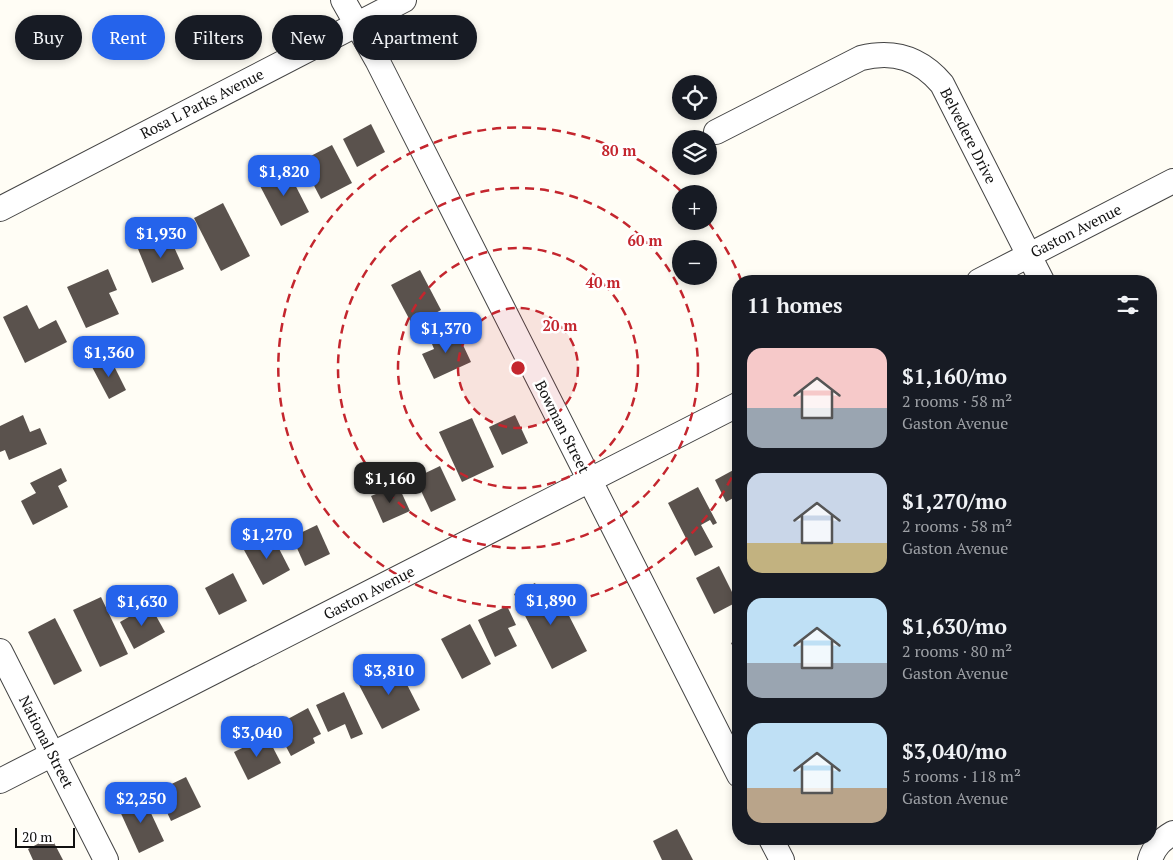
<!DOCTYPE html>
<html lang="en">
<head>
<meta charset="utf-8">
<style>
	body { margin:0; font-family:"PT Serif",serif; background:#20242c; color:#f1f3f6; height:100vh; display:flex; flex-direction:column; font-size:19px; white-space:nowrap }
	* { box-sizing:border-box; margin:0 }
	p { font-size:16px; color:#9ea1a6 }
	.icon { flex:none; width:28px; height:28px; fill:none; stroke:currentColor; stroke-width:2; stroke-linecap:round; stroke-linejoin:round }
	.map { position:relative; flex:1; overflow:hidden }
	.panel { position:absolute; left:732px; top:275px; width:425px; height:570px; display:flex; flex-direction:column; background:#171b24; border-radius:20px; box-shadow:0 2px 8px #0003 }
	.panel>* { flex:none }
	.top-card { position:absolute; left:15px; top:15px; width:475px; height:45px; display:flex; gap:10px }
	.buttons { position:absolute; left:672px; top:75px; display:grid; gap:10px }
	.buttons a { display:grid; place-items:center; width:45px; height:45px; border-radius:50%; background:#171b24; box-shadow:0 2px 8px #0003; font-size:25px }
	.scale { position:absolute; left:15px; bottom:12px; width:60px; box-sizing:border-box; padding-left:5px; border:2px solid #111; border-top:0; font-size:14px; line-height:18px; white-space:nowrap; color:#111; -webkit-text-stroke:4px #fff; paint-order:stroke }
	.price { position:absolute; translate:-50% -42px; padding:0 11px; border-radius:10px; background:#2563eb; color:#fff; font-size:16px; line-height:32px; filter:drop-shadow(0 1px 2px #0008) }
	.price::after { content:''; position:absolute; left:50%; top:30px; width:15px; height:11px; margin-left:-8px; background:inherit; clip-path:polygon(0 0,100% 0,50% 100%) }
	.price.current { background:#222; color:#fff }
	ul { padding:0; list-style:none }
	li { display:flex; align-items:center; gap:15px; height:125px; padding:0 15px }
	li span { display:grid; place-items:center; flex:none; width:140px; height:100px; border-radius:15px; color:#555 }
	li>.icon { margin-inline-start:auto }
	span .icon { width:60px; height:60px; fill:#fffc; stroke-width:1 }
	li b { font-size:21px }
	h2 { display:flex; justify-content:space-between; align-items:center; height:60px; padding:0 15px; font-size:21px }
	.pill { padding:0 18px; border-radius:22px; background:#171b24; box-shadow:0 2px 8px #0003; font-size:18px; line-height:45px }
	.pill.current { background:#2563eb; color:#fff }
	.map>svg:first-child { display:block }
	.building { fill:#5a524d }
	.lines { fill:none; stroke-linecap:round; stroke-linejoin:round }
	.minor-casing { stroke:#444; stroke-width:26 }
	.minor { stroke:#fff; stroke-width:24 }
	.ring { fill:none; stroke:#c4262e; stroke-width:2.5; stroke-dasharray:9 6 }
	.labels { text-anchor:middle; stroke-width:5; stroke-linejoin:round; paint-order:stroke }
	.street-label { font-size:15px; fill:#111; stroke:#fff }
	.centre { fill:#c4262e; stroke:#fff; stroke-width:2.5 }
	.ring-label { font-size:15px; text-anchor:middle; font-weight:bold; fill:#c4262e; stroke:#fff; stroke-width:5; stroke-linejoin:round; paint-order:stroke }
</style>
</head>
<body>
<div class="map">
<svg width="1173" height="860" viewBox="0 0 1173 860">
	<rect width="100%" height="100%" fill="#fffdf5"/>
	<!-- building -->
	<g class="building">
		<path d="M371,124l14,28 -28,15 -14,-28z"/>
		<path d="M332,145l20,38 -31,16 -20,-38z"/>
		<path d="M286,167l23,45 -28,14 -23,-44z"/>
		<path d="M223,203l27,53 -29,15 -27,-53z"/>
		<path d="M169,236l15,33 -32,14 -14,-34z"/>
		<path d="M108,269l9,21 -8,3 10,21 -33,14 -19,-41z"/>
		<path d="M420,270l21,40 -28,16 -22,-41z"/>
		<path d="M27,305l12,24 17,-9 11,22 -42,21 -22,-46z"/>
		<path d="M455,328l16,34 -37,17 -12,-25 12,-5 -4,-10z"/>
		<path d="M110,358l16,32 -17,9 -17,-32z"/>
		<path d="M23,415l7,17 10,-4 7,16 -38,16 -4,-10 -5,2v-26z"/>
		<path d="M515,415l13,28 -26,12 -13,-28z"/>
		<path d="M472,418l22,49 -32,15 -23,-50z"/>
		<path d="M440,466l16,34 -25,12 -16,-34z"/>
		<path d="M739,467v28l-13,7 -11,-22z"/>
		<path d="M61,468l6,13 -9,5 10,21 -35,18 -12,-24 15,-8 -6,-10z"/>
		<path d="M398,485l12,26 -27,12 -12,-27z"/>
		<path d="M698,487l19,36 -4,2 -3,-5 -9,5 12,22 -18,9 -27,-53z"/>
		<path d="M317,525l13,29 -25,12 -13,-29z"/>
		<path d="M272,535l18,35 -27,15 -19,-35z"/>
		<path d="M719,566l18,36 -23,12 -18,-36z"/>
		<path d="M233,573l14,28 -28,14 -14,-27z"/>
		<path d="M535,583l5,10 7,-4 10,19 6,-4 24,47 -35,18 -38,-75z"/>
		<path d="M101,597l27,57 -28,13 -27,-57z"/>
		<path d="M150,605l15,27 -31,17 -14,-27z"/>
		<path d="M507,606l9,19 -8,3 9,18 -22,11 -17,-37z"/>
		<path d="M55,618l27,53 -28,14 -26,-53z"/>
		<path d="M470,624l21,40 -29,15 -21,-40z"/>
		<path d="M739,639v20l-8,-16z"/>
		<path d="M396,663l24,47 -38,19 -24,-46z"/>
		<path d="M344,692l19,42 -12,5 -6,-15 -17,8 -12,-27z"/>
		<path d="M308,708l13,26 -8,4 2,5 -24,13 -16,-30z"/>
		<path d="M267,736l14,27 -33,17 -14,-28z"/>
		<path d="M186,777l15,30 -30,14 -14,-30z"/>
		<path d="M143,796l21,45 -25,12 -21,-46z"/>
		<path d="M677,829l16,31h-31l-9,-19z"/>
		<path d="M51,837l12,23h-30l-5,-11z"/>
	</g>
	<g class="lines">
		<defs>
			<g id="minor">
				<path d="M343,0l34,60 362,715"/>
				<path d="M716,132l145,-74c33,-8 59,0 81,26l100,197"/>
				<path d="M0,209l404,-209"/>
				<path d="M979,281l194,-100"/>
				<path d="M0,651l106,209"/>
				<path d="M0,781l739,-377"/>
				<path d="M771,839l11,21"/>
				<path d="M1150,860c4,-13 11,-20 23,-27"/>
			</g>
		</defs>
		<!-- minor casing -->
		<use href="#minor" class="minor-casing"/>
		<!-- minor -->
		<use href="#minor" class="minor"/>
	</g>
	<!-- distance rings -->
	<circle cx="518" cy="368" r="60" fill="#c4262e" fill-opacity=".12"/>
	<g class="ring">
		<circle cx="518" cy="368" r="60"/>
		<circle cx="518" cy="368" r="120"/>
		<circle cx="518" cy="368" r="180"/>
		<path d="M738 464A240 240 0 1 1 682 192M708 222A240 240 0 0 1 741 280"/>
	</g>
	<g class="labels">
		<!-- street labels -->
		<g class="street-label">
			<text transform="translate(202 104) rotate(-27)" y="5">Rosa L Parks Avenue</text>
			<text transform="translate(968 136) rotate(63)" y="5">Belvedere Drive</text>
			<text transform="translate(1076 231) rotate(-27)" y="5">Gaston Avenue</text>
			<text transform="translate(562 427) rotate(63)" y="5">Bowman Street</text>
			<text transform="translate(369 593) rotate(-27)" y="5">Gaston Avenue</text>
			<text transform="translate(46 742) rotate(63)" y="5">National Street</text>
		</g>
	</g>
	<circle cx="518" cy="368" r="8" class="centre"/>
	<g class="ring-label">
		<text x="619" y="156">80 m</text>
		<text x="645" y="246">60 m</text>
		<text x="603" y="288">40 m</text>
		<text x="560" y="331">20 m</text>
	</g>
</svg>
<div class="buttons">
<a><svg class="icon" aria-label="locate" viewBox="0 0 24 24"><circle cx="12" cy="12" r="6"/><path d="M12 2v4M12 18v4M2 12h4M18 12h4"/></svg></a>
<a><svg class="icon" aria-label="layers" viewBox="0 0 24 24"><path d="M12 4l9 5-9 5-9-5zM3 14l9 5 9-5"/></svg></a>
<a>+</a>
<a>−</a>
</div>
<div class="scale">20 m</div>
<b class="price" style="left:284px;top:197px">$1,820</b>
<b class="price" style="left:161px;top:259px">$1,930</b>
<b class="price" style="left:446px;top:354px">$1,370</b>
<b class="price" style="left:109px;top:378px">$1,360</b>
<b class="price current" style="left:390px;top:504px">$1,160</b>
<b class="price" style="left:267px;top:560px">$1,270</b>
<b class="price" style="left:551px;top:626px">$1,890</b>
<b class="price" style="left:142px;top:627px">$1,630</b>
<b class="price" style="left:389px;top:696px">$3,810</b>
<b class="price" style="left:257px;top:758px">$3,040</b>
<b class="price" style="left:141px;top:824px">$2,250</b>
<div class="top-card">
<a class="pill">Buy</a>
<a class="pill current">Rent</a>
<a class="pill">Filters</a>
<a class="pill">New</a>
<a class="pill">Apartment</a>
</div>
<section class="panel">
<h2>11 homes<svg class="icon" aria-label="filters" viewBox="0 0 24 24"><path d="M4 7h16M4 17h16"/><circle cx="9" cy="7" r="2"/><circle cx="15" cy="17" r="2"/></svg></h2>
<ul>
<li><span style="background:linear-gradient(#f6c9c9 60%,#9aa5b1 0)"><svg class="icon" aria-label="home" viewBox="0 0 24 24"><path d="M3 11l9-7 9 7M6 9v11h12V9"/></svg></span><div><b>$1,160/mo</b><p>2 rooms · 58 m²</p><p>Gaston Avenue</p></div></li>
<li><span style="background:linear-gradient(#c9d6e8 70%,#c2b280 0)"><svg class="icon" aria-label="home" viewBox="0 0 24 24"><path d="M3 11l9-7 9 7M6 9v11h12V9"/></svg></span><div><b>$1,270/mo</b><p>2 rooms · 58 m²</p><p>Gaston Avenue</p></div></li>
<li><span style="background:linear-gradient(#bfe0f5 65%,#9aa5b1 0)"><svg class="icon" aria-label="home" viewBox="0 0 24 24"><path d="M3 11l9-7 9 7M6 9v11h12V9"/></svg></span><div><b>$1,630/mo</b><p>2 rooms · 80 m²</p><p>Gaston Avenue</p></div></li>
<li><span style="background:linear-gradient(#bfe0f5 65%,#b9a48a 0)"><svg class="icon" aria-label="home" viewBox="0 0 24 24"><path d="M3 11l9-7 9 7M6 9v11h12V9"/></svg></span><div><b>$3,040/mo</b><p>5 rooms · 118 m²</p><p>Gaston Avenue</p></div></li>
</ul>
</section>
</div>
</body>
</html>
